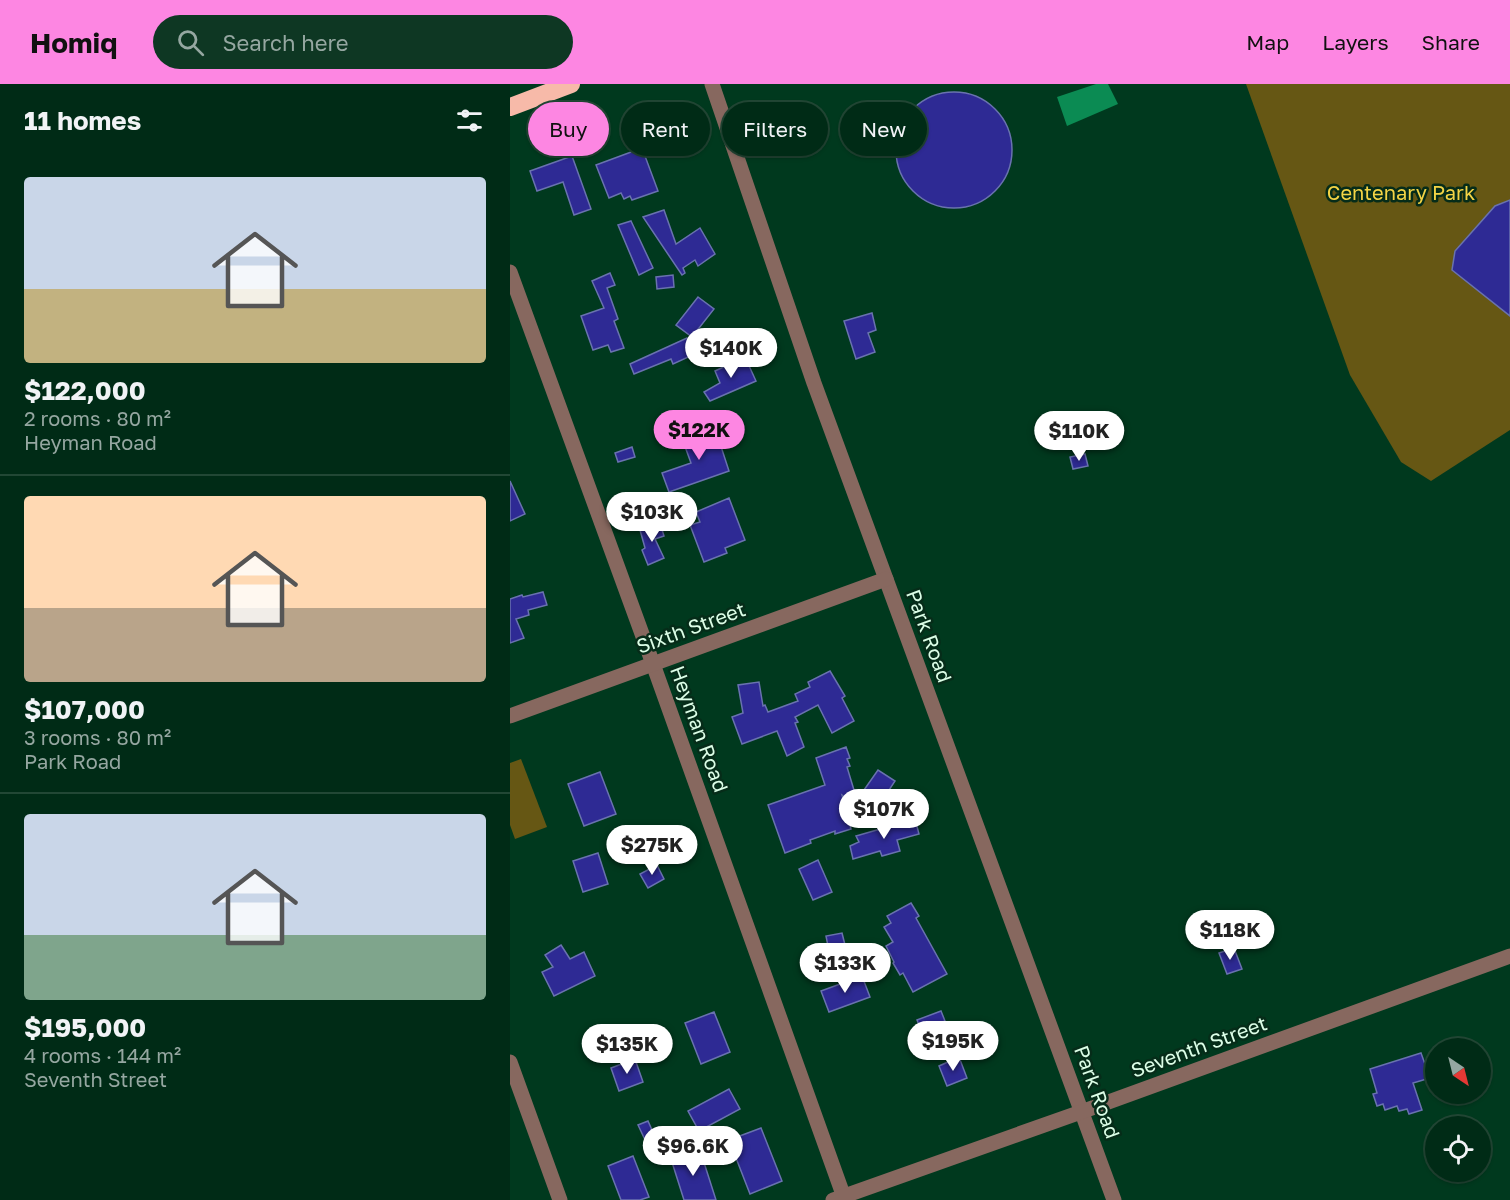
<!DOCTYPE html>
<html lang="en">
<head>
<meta charset="utf-8">
<style>
	body { margin:0; font-family:"Golos Text",sans-serif; background:#0e3723; color:#f1f3f6; height:100vh; display:flex; flex-direction:column; font-size:22px; white-space:nowrap }
	* { box-sizing:border-box; margin:0 }
	p { font-size:20px; color:#95a7a1 }
	.icon { flex:none; width:33px; height:33px; fill:none; stroke:currentColor; stroke-width:2; stroke-linecap:round; stroke-linejoin:round }
	.map { position:relative; flex:1; overflow:hidden }
	.details { display:flex; flex-direction:column; background:#002b16; width:510px }
	.details>* { flex:none }
	.hud { position:absolute; left:18px; top:18px; width:570px; height:54px; display:flex; gap:12px }
	.needle { width:39px; rotate:145deg }
	.controls { position:absolute; left:915px; top:954px; display:grid; gap:12px }
	.controls a { display:grid; place-items:center; width:66px; height:66px; border-radius:50%; background:#002b16; box-shadow:0 2px 4px #0004,0 0 0 2px #224735; font-size:30px }
	.price { position:absolute; translate:-50% -51px; padding:0 14px; border-radius:21px; background:#fff; color:#222; font-size:20px; line-height:39px; filter:drop-shadow(0 2px 3px #0008) }
	.price::after { content:''; position:absolute; left:50%; top:36px; width:18px; height:14px; margin-left:-9px; background:inherit; clip-path:polygon(0 0,100% 0,50% 100%) }
	.price.active { background:#fd86e2; color:#111 }
	ul { padding:0; list-style:none }
	li { display:grid; align-content:center; gap:12px; height:318px; padding:0 24px }
	li+li { border-top:2px solid #224735 }
	li span { display:grid; place-items:center; height:186px; border-radius:6px; color:#555 }
	li>.icon { margin-inline-start:auto }
	span .icon { width:108px; height:108px; fill:#fffc; stroke-width:1 }
	li b { font-size:26px }
	h2 { display:flex; justify-content:space-between; align-items:center; height:72px; padding:0 24px; font-size:26px }
	.chip { padding:0 21px; border-radius:27px; background:#002b16; box-shadow:0 2px 4px #0004,0 0 0 2px #224735; font-size:21px; line-height:54px }
	.chip.active { background:#fd86e2; color:#111 }
	header { display:flex; align-items:center; gap:36px; box-sizing:border-box; height:84px; padding:0 30px; background:#fd86e2; color:#111 }
	header strong { font-size:28px }
	nav { display:flex; gap:33px; margin-inline-start:auto; font-size:21px }
	.search { width:420px; height:54px; background:#0e3723; display:flex; align-items:center; gap:15px; box-sizing:border-box; padding:0 21px; border-radius:33px; color:#95a7a1; font-size:22px }
	main { display:flex; flex:1; min-height:0 }
	.map>svg:first-child { display:block }
	.green { fill:#665714 }
	.water { fill:#0b8b53 }
	.building { fill:#2e2a94; stroke:#6972af; stroke-width:1.5 }
	.lines { fill:none; stroke-linecap:round; stroke-linejoin:round }
	.minor { stroke:#87685f; stroke-width:15 }
	.highway { stroke:#f7baa9; stroke-width:18 }
	.labels { text-anchor:middle; stroke-width:5; stroke-linejoin:round; paint-order:stroke }
	.park-label { font-size:20px; fill:#f3d446; stroke:#062c19 }
	.street-label { font-size:20px; fill:#dcfee7; stroke:#062c19 }
</style>
</head>
<body>
<header>
<strong>Homiq</strong>
<div class="search"><svg class="icon" aria-label="search" viewBox="0 0 24 24"><circle cx="10" cy="10" r="6"/><path d="M15 15l6 6"/></svg>Search here</div>
<nav><a>Map</a><a>Layers</a><a>Share</a></nav>
</header>
<main>
<section class="details">
<h2>11 homes<svg class="icon" aria-label="filters" viewBox="0 0 24 24"><path d="M4 7h16M4 17h16"/><circle cx="9" cy="7" r="2"/><circle cx="15" cy="17" r="2"/></svg></h2>
<ul>
<li><span style="background:linear-gradient(#c9d6e8 60%,#c2b280 0)"><svg class="icon" aria-label="home" viewBox="0 0 24 24"><path d="M3 11l9-7 9 7M6 9v11h12V9"/></svg></span><div><b>$122,000</b><p>2 rooms · 80 m²</p><p>Heyman Road</p></div></li>
<li><span style="background:linear-gradient(#ffd9b3 60%,#b9a48a 0)"><svg class="icon" aria-label="home" viewBox="0 0 24 24"><path d="M3 11l9-7 9 7M6 9v11h12V9"/></svg></span><div><b>$107,000</b><p>3 rooms · 80 m²</p><p>Park Road</p></div></li>
<li><span style="background:linear-gradient(#c9d6e8 65%,#7fa58c 0)"><svg class="icon" aria-label="home" viewBox="0 0 24 24"><path d="M3 11l9-7 9 7M6 9v11h12V9"/></svg></span><div><b>$195,000</b><p>4 rooms · 144 m²</p><p>Seventh Street</p></div></li>
</ul>
</section>
<div class="map">
<svg width="1000" height="1116" viewBox="0 0 1000 1116">
	<rect width="100%" height="100%" fill="#00391e"/>
	<!-- green -->
	<g class="green">
		<path d="M736,0h264v346l-79,51 -30,-19 -51,-87z"/>
		<path d="M11,675l26,68 -32,12 -5,-14v-62z"/>
	</g>
	<!-- water -->
	<path class="water" d="M586,0h12l10,20 -51,22 -10,-29z"/>
	<!-- building -->
	<g class="building">
		<circle cx="444" cy="66" r="58"/>
		<path d="M132,64l16,43 -26,9 -2,-4 -6,3 -3,-6 -12,5 -13,-33z"/>
		<path d="M62,72l19,53 -17,6 -11,-33 -26,9 -7,-20z"/>
		<path d="M1000,116v116l-58,-46 3,-19 40,-45z"/>
		<path d="M154,126l12,34 24,-16 15,26 -17,12 -3,-6 -12,8 2,5 -3,2 -39,-58z"/>
		<path d="M121,137l22,47 -14,7 -21,-50z"/>
		<path d="M100,189l5,12 -8,3 11,31 -4,2 10,27 -13,4 -3,-7 -15,5 -12,-34 23,-8 -12,-27z"/>
		<path d="M163,191l1,12 -17,2 -1,-12z"/>
		<path d="M188,213l16,12 -22,28 -16,-12z"/>
		<path d="M362,229l4,17 -8,3 7,19 -19,7 -12,-38z"/>
		<path d="M177,254l8,16 -22,10 -2,-5 -37,15 -4,-10z"/>
		<path d="M235,273l11,24 -46,20 -6,-9 16,-9 -5,-12z"/>
		<path d="M204,341l15,46 -60,21 -7,-19 29,-10 -8,-22 18,-6 -1,-5z"/>
		<path d="M122,363l3,10 -17,5 -3,-9z"/>
		<path d="M575,370l3,12 -15,3 -3,-12z"/>
		<path d="M0,397l15,33 -15,7z"/>
		<path d="M219,414l16,42 -20,8 2,5 -23,9 -14,-37 10,-3 -4,-10z"/>
		<path d="M150,439l4,13 -9,3 9,19 -16,7 -6,-15 3,-2 -5,-18z"/>
		<path d="M33,508l4,13 -19,5 1,5 -13,4 8,19 -14,5v-44l12,-4 1,2z"/>
		<path d="M320,587l15,25 -3,2 12,23 -22,12 -14,-28 -23,12 3,5 -3,1 9,24 -17,9 -10,-25 -35,13 -10,-27 11,-4 -5,-28 21,-3 4,24 2,-1 3,7 30,-11 -3,-7 15,-7 -2,-5z"/>
		<path d="M336,663l4,11 -3,1 3,7 -3,1 10,33 21,-30 17,11 -23,35 -30,-21 9,34 -16,5v-3l-25,9 1,3 -26,10 -17,-48 57,-20 -9,-27z"/>
		<path d="M90,688l16,42 -32,12 -16,-42z"/>
		<path d="M405,735l4,15 -22,6 3,11 -18,5 -2,-5 -27,8 -3,-13 9,-4 -3,-6z"/>
		<path d="M88,769l10,31 -25,8 -10,-31z"/>
		<path d="M308,776l14,32 -19,8 -14,-31z"/>
		<path d="M147,781l7,14 -16,9 -8,-14z"/>
		<path d="M401,819l8,13 -3,2 31,56 -34,18 -10,-19 -3,2 -7,-12 1,-1 -8,-16 7,-4 -9,-15 7,-4 -4,-7z"/>
		<path d="M332,849l6,24 -17,4 -5,-25z"/>
		<path d="M51,861l9,14 14,-7 11,24 -41,20 -12,-24 11,-5 -8,-12z"/>
		<path d="M724,864l8,21 -15,5 -8,-21z"/>
		<path d="M352,892l8,21 -41,15 -8,-21z"/>
		<path d="M431,927l4,10 -24,9 -4,-10z"/>
		<path d="M204,928l16,40 -29,12 -16,-41z"/>
		<path d="M911,969l9,25 -17,5 9,27 -13,4 -2,-5 -8,2 -2,-5 -12,4 -2,-6 -6,2 -4,-12 4,-1 -7,-24z"/>
		<path d="M449,973l8,21 -20,8 -8,-20z"/>
		<path d="M125,975l8,23 -24,9 -8,-23z"/>
		<path d="M219,1005l11,20 -41,22 -11,-20z"/>
		<path d="M138,1037l8,18 -9,5 -9,-19z"/>
		<path d="M251,1044l21,53 -32,13 -21,-54z"/>
		<path d="M190,1066l16,50h-32l-13,-41z"/>
		<path d="M123,1072l16,41 -9,3h-19l-13,-34z"/>
	</g>
	<g class="lines">
		<!-- minor -->
		<g class="minor">
			<path d="M202,0l102,299 300,817"/>
			<path d="M0,188l143,392 192,536"/>
			<path d="M0,632l376,-137"/>
			<path d="M0,978l50,138"/>
			<path d="M323,1116l248,-88 429,-156"/>
		</g>
		<!-- highway -->
		<path class="highway" d="M0,23l61,-23"/>
	</g>
	<g class="labels">
		<!-- park labels -->
		<g class="park-label">
			<text x="891" y="116">Centenary Park</text>
		</g>
		<!-- street labels -->
		<g class="street-label">
			<text transform="translate(181 544) rotate(-20)" y="7">Sixth Street</text>
			<text transform="translate(419 552) rotate(70)" y="7">Park Road</text>
			<text transform="translate(189 645) rotate(70)" y="7">Heyman Road</text>
			<text transform="translate(689 963) rotate(-20)" y="7">Seventh Street</text>
			<text transform="translate(587 1008) rotate(70)" y="7">Park Road</text>
		</g>
	</g>
</svg>
<div class="controls">
<a><svg class="needle" viewBox="-14 -14 28 28"><path d="M0-13l5 13h-10z" fill="#e53935"/><path d="M0 13l5-13h-10z" fill="#95a7a1"/></svg></a>
<a><svg class="icon" aria-label="locate" viewBox="0 0 24 24"><circle cx="12" cy="12" r="6"/><path d="M12 2v4M12 18v4M2 12h4M18 12h4"/></svg></a>
</div>
<b class="price" style="left:221px;top:295px">$140K</b>
<b class="price active" style="left:189px;top:377px">$122K</b>
<b class="price" style="left:569px;top:378px">$110K</b>
<b class="price" style="left:142px;top:459px">$103K</b>
<b class="price" style="left:374px;top:756px">$107K</b>
<b class="price" style="left:142px;top:792px">$275K</b>
<b class="price" style="left:720px;top:877px">$118K</b>
<b class="price" style="left:335px;top:910px">$133K</b>
<b class="price" style="left:443px;top:988px">$195K</b>
<b class="price" style="left:117px;top:991px">$135K</b>
<b class="price" style="left:183px;top:1093px">$96.6K</b>
<div class="hud">
<a class="chip active">Buy</a>
<a class="chip">Rent</a>
<a class="chip">Filters</a>
<a class="chip">New</a>
</div>
</div>
</main>
</body>
</html>
